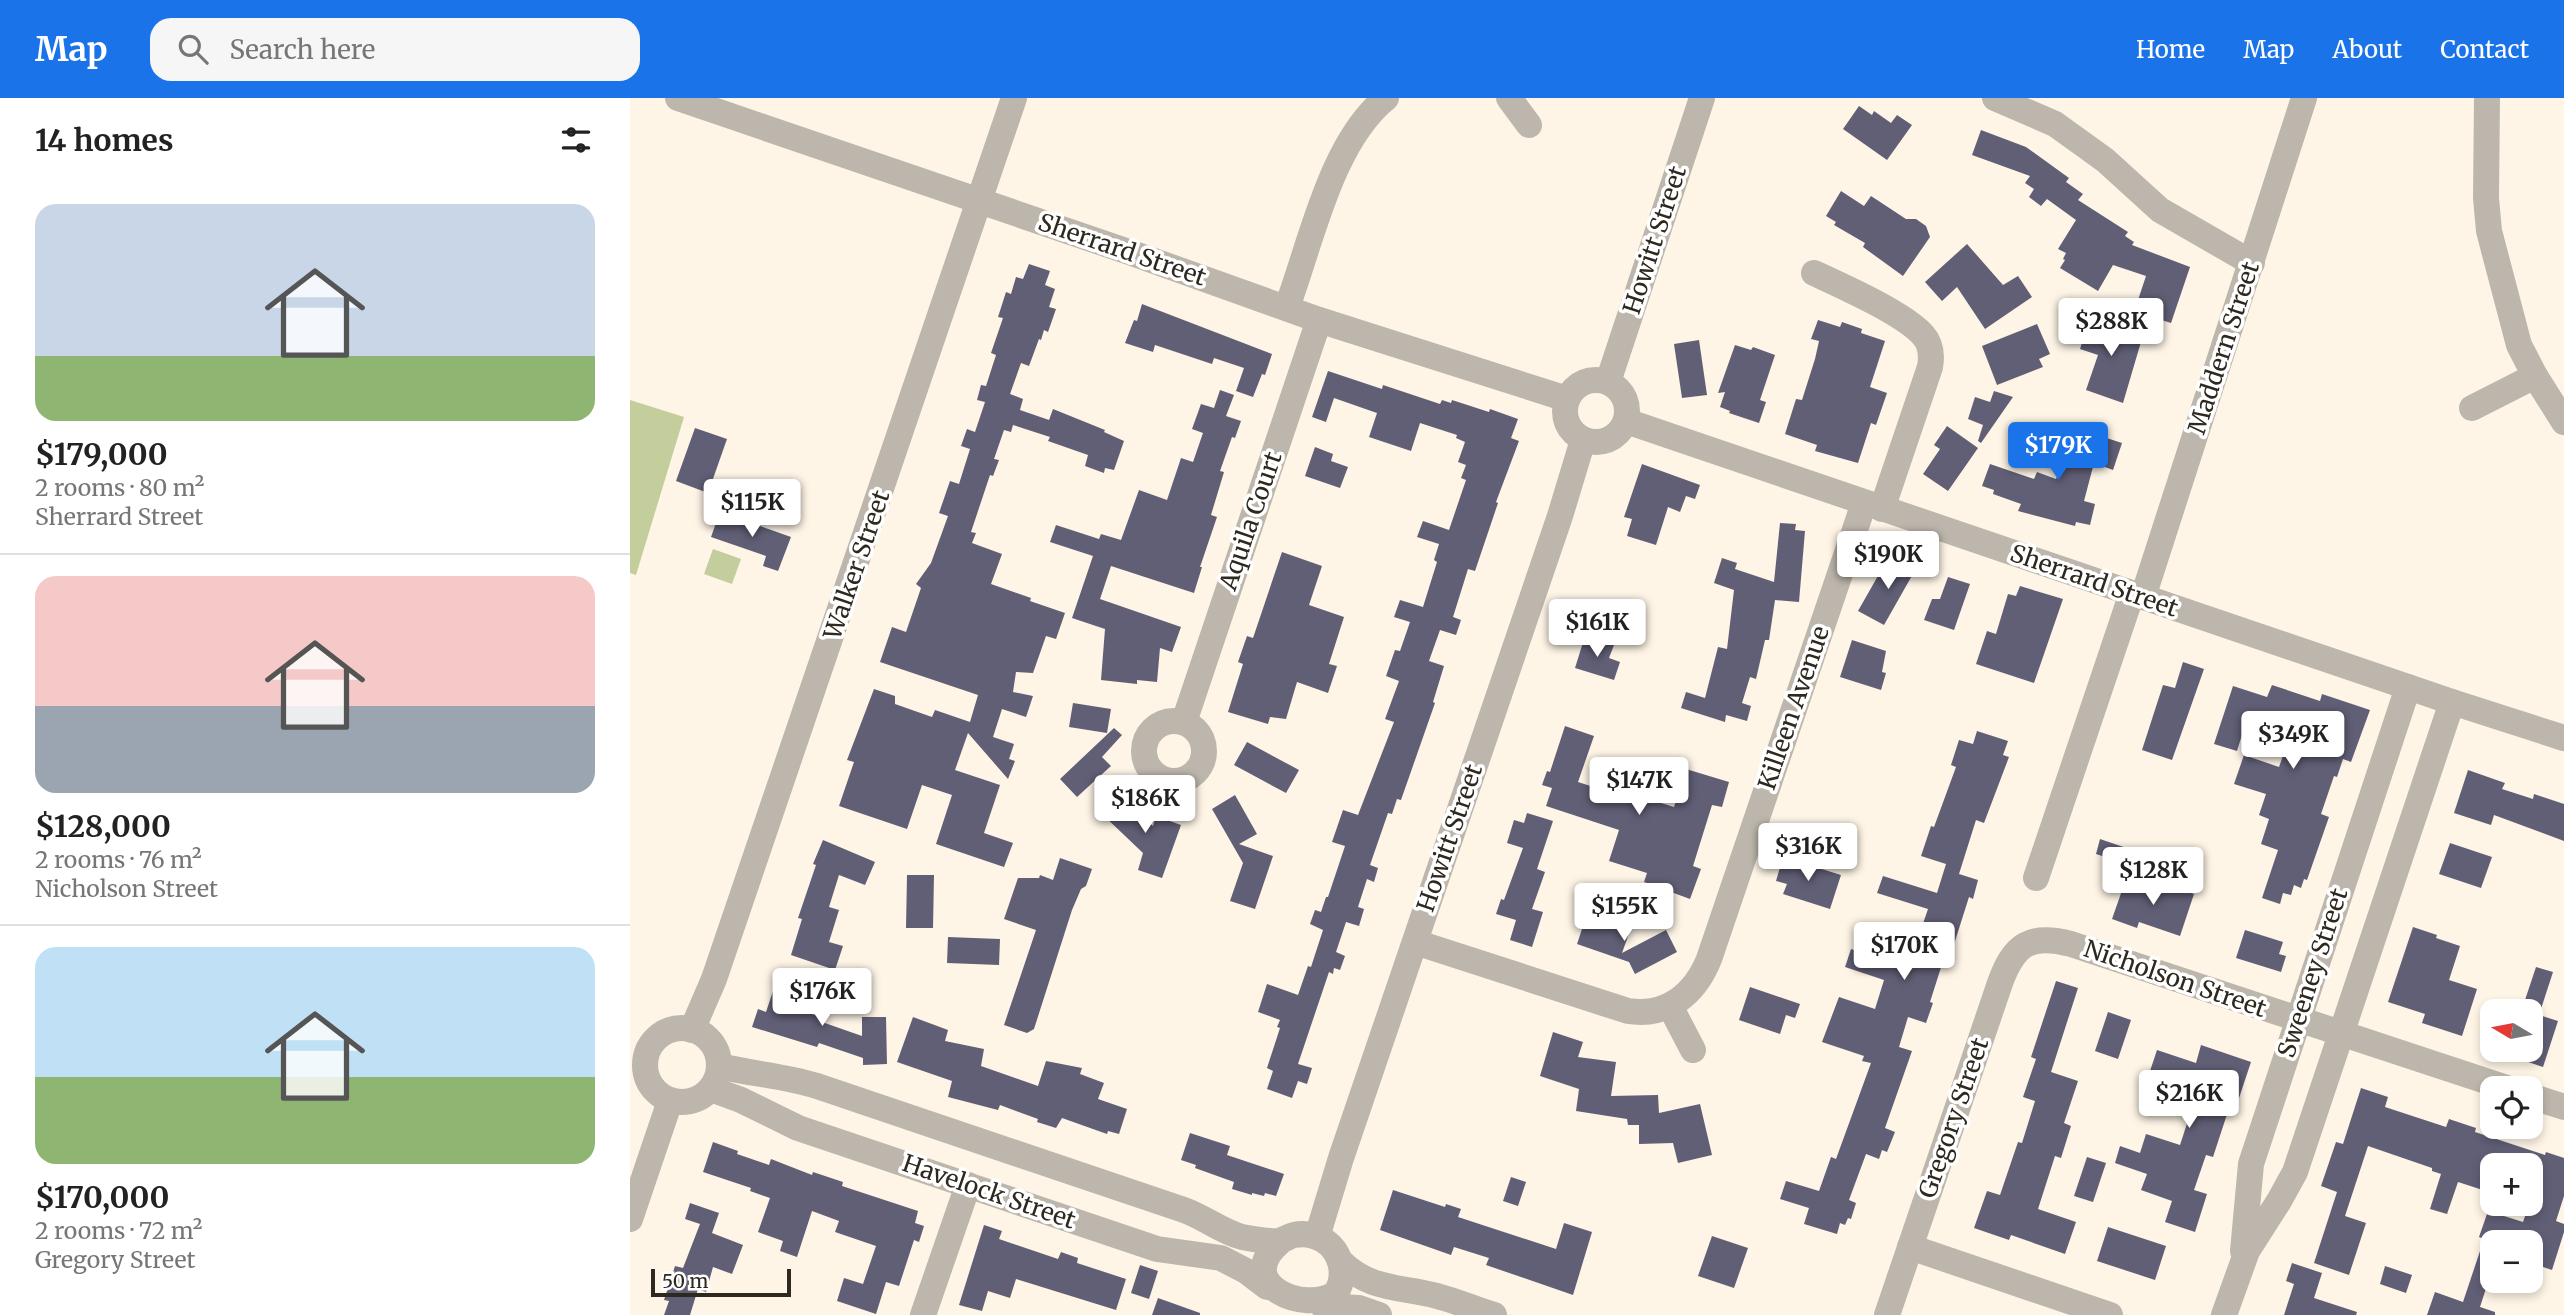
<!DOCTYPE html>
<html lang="en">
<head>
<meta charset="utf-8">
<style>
	body { margin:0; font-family:Merriweather,serif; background:#f6f6f6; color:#222; height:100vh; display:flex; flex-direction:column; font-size:26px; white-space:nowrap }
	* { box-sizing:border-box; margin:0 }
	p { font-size:23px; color:#767676 }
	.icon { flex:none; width:38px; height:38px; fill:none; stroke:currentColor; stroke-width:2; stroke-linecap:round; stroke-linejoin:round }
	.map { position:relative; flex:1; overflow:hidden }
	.sheet { display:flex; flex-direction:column; background:#fff; width:630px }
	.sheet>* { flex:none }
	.needle { width:46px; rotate:280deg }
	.buttons { position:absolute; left:1850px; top:901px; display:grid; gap:14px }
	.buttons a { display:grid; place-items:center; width:63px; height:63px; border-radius:14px; background:#fff; box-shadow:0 4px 10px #0003; font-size:35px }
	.scale { position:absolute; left:21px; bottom:18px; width:140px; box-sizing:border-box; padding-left:7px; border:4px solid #2e291f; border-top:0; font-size:19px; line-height:24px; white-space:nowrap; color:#2e291f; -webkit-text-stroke:5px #fff; paint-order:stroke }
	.price { position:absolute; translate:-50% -60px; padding:0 16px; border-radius:7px; background:#fff; color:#222; font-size:23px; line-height:46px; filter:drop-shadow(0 2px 4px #0008) }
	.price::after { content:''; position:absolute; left:50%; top:42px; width:21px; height:16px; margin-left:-10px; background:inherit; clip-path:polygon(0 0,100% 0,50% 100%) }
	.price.selected { background:#1a73e8; color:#fff }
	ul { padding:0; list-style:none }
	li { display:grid; align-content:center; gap:14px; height:371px; padding:0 35px }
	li+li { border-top:2px solid #e0e0e0 }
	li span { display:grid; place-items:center; height:217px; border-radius:21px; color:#555 }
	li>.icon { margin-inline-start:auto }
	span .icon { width:126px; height:126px; fill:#fffc; stroke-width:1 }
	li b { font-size:30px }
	h2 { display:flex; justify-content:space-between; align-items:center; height:84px; padding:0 35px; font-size:30px }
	header { display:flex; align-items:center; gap:42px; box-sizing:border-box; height:98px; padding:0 35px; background:#1a73e8; color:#fff }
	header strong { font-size:33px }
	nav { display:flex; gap:38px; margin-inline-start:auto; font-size:24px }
	.search { width:490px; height:63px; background:#f6f6f6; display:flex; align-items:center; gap:18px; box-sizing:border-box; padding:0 24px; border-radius:21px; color:#767676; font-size:26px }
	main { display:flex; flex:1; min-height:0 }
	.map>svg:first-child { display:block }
	.green { fill:#c4ce9c }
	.building { fill:#615f76 }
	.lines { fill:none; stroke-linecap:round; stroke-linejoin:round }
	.minor { stroke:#bdb6ac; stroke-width:26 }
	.labels { text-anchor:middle; stroke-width:7; stroke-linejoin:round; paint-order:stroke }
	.street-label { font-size:24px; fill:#2e291f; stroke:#fff }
</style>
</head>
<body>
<header>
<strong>Map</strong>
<div class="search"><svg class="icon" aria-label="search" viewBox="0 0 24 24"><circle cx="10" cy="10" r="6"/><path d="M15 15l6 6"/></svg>Search here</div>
<nav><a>Home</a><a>Map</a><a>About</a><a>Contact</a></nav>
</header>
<main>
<section class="sheet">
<h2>14 homes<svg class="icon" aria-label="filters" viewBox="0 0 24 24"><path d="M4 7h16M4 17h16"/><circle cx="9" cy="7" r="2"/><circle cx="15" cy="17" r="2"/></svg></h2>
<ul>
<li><span style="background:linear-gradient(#c9d6e8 70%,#8fb573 0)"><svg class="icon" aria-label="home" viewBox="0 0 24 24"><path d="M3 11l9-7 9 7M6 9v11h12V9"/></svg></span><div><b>$179,000</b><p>2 rooms · 80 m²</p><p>Sherrard Street</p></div></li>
<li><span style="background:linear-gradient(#f6c9c9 60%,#9aa5b1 0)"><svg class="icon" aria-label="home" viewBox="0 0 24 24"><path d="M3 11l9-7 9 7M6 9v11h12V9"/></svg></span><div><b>$128,000</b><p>2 rooms · 76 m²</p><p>Nicholson Street</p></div></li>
<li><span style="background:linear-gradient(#bfe0f5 60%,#8fb573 0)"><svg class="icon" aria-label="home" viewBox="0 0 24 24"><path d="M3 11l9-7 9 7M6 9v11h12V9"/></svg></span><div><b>$170,000</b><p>2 rooms · 72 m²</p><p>Gregory Street</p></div></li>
</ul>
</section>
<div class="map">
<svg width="1934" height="1217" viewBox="0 0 1934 1217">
	<rect width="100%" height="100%" fill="#fef5e6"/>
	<!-- green -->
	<g class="green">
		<path d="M0,302l54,17 -48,158 -6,-2z"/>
		<path d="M83,451l28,10 -9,25 -28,-10z"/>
	</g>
	<!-- building -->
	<g class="building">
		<path d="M1229,8l13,9 2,-4 17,12 6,-8 15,10 -25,35 -44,-31z"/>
		<path d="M1351,32l45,17 43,31 -3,4 17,12 -5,6 50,32 -3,4 9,6 -2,3 58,22 -19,56 -22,-7 -1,4 -14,-8 12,-36 -33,-11 -15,26 -38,-23 5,-8 -2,-1 3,-6 -8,-4 18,-29 -29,-21 -6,7 -12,-9 5,-8 -9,-6 5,-7 -58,-21z"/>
		<path d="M1211,93l23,15 7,-10 35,23h10l10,7 4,11 -27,39 -40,-29 2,-4 -31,-18 2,-3 -10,-6z"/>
		<path d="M1337,146l36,41 15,-9 14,21 -47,32 -28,-42 -15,14 -17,-19z"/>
		<path d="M399,166l21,7 -5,14 10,4 -6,18 7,2 -8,23 -4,-2 -3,10 -2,-1 -10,27 -8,-3 -11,31 13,5 -3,11 29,10 4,-11 52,21 -1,2 20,9 -10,29 -9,-2 -1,5 -19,-7 3,-11 -40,-14 2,-4 -37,-12 -2,7 -7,-2 -10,29 5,1 -6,16 -3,-1 -19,57 5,1 -4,10 30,11 -11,30 40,14 -1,3 35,12 -9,26 -10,-3 -13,37 -17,-1 -3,20 20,4 -7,21 -24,-8 -9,28 21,7 -5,15 6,2 -7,18 -40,-46 -13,37 45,15 -16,48 29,10 -9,24 -68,-23 16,-49 -30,-10 -15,44 -68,-23 15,-44 -7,-2 27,-71 21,7v8l37,13 3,-7 35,12 8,-27 -98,-33 12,-35 14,5 15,-44 -5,-4 15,-21 17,-47 -9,-3 11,-32 9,3 11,-35 -9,-3 6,-17 8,3 10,-30 -8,-2 4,-15 5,1 10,-31 -5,-2 12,-35 -5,-1 8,-25 5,2 5,-17 7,2z"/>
		<path d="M512,206l130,50 -7,21 -3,-1 -9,23 -17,-6 8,-23 -30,-10 -2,6 -57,-19 -2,7 -28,-9 9,-23 3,1z"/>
		<path d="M1460,220l53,17 -20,68 -37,-13 12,-35 -18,-6z"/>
		<path d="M1188,222l22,7 2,-5 20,7 -1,4 24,8 -15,46 17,6 -11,32 -5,-2 -13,40 -43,-12 2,-6 -32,-11 11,-35 6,1 13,-41 4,-18 -8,-2z"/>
		<path d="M1407,226l13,30 -11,5 4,8 -46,18 -15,-39z"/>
		<path d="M1069,242l8,55 -25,3 -8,-54z"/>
		<path d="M1105,247l16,5 2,-3 22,8 -15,45 6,2 -7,21 -30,-10 1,-2 -10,-4 5,-15 -7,1z"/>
		<path d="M698,273l54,18 1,-4 57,19 2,-4 9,3 1,-3 37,12 1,-3 28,10 -7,19 8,3 -23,61 2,1 -23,68 -7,-2 -15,48 8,3 -5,15 -16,-5 -11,31 15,5 -11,36 2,1 -34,97 -4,-1 -5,15 -4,-1 -18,52 8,3 -4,14 -7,-3 -9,28 6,2 -5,17 -13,-4 -10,30 9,4 -5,14 -6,-2 -1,6 -4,-2 -31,92 14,4 -5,16 -9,-3 -6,17 -25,-9 6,-18 -6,-3 13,-40 -3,-1 3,-7 -22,-8 9,-28 31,11 10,-29 3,1 12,-37 -13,-6 5,-14 6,2 5,-15h2l17,-51 -13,-4 11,-32 15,5 36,-93 -9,-3 14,-38 -13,-5 9,-26 5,1 10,-29 -16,-5 6,-17 23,7 14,-45 -3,-2 5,-16 -22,-7 6,-16 26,9 17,-50 -5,-2 5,-13 -8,-3 7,-20 -9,-4 1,-3 -37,-12 -9,28 -42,-14 8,-24 -3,-1 -40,-14 -8,24 -14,-5z"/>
		<path d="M590,292l14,5 -8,21 15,5 -6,17 -3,-1 -12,34 4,1 -13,43 6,2 -17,50h2l-8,26 -83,-27 -11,33 81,28 -9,25 -12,-4 -3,34 -20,-2v4l-36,-4 4,-51 -33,-11 21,-62 -43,-14 6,-17 43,14 2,-5 20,6 18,-50 28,10 14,-42 12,4 10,-29 -11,-4 9,-25 13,4z"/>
		<path d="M1364,293l19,6 -32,46 -3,-2 5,-16 -15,-6 7,-22 15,5z"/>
		<path d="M1317,328l31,22 -30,43 -25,-17 17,-25 -6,-4z"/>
		<path d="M65,330l32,11 -19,54 -32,-12z"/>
		<path d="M1461,335l31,10 -9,27 -19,-7 -10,38 11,3 -5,21 -14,-3 -1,4 -57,-15 3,-7 -28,-10 1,-4 -12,-4 8,-22 44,15 3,-7 19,7 15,-43 17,5z"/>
		<path d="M685,349l18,7 -2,7 17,6 -8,21 -35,-12z"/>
		<path d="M1012,366l58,21 -5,14 -9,-3 -6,16 -12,-5 -12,38 -29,-9 5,-17 -8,-2z"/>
		<path d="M90,414l71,25 -13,34 -15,-5 3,-10 -55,-19z"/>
		<path d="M1150,425l16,1 -1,6 10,1 -6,71 -24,-2 -6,40h-4l-9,39 -6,-2 -8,26 9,3 -4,15 -21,-6 -1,7 -44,-14 5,-16 19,6 13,-51 9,2 7,-59 -20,-7 8,-25 15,5 -2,6 39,13z"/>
		<path d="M652,454l40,14 -13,39 35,12 -15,47 8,2 -9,27 -31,-11 -11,37 -16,-2 -2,7 -40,-12 15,-48 -5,-2 9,-26 6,2z"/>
		<path d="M1273,458l15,9 -34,60 -26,-14 25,-44 10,6z"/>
		<path d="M1318,479l22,7 -16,46 -30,-10 8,-21h8z"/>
		<path d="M1390,488l43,13 -29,84 -58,-19 11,-33 9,3 12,-40 8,2z"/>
		<path d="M955,538l29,9 -5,13 11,4 -6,18 -39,-12z"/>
		<path d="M1222,542l34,11 -4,21 4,1 -5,17 -41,-13z"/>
		<path d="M1553,564l21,7 -32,91 -30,-10 21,-65 12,3z"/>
		<path d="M1642,587l48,16 2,-7 48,16 -19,52 -8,-3 -6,18 -3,-1 -13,38 8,3 -22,63 -3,-1 -3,9 -7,-3 -3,10 -8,-2 -3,11 -18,-6 16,-48 -17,-6 8,-25 -10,-4 7,-21 -32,-10 10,-29 35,12 10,-28 -44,-14 -8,26 -23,-7 19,-58 34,11z"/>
		<path d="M443,605l38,6 -4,24 -38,-6z"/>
		<path d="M935,628l29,10 -16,46 56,18 1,-5 39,12 12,-38 43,13 -7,25 -10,-2 -19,61 8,3 -11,30 -46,-17 3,-9 -38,-12 10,-31 -73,-24 6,-18 -10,-3 5,-14 3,1z"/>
		<path d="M484,630l8,7 -20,22 9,9 -34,31 -17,-18z"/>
		<path d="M1347,633l31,10 -5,14 6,2 -25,66 -8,-3 -17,54 19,6 -5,19 -4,-2 -20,63 -5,-2 -14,44 3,1 -7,20 -18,-6 -9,30 13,4 -27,77 10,4 -8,20 -5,-2 -3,9 -13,-5 -17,46 7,3 -5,16 -3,-1 -3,7 -5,-2 -3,11 -33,-10 5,-16 -29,-9 6,-18 33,10 12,-34 5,2 35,-96 -9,-2 2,-5 -42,-14 17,-45 36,12 9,-29 -39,-13 6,-18 41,13 4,-14 17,5 15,-44 -51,-16 6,-17 54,17 9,-29 -25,-8 10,-30 3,1 22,-60 -5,-2 8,-25 14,4z"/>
		<path d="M617,644l52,28 -13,23 -52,-28z"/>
		<path d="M1838,672l37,13 -3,6 31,10 1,-5 30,10v37l-70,-26 -3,10 -37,-12z"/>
		<path d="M489,696l34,32 3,-10 25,9 -19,53 -24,-8 5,-17 -42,-40z"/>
		<path d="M605,697l22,39 -18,10 34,12 -18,53 -25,-8 13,-38 -31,-54z"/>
		<path d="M897,715l26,8 -16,48 8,3 -13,37 11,3 -11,35 -22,-7 6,-20 -20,-6 5,-15 3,1 19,-52 -16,-5 7,-23 10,3z"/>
		<path d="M1470,741l44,15 -5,14 -43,-14z"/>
		<path d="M193,742l52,22 -10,23 -26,-10 -10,32 10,3 -10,32 14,4 -8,24 -44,-15 11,-36 -4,-1 18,-53 -3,-1z"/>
		<path d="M1820,745l42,14 -11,31 -42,-14z"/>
		<path d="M1153,759l58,18 -11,34 -47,-15 4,-10 -11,-3z"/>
		<path d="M430,760l32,11 -6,17 -5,3 -9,21 -38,119 -7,4 -23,-8 32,-95 -32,-11 14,-41h21l1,-3 13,5z"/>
		<path d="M277,777h27l-1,53h-27z"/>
		<path d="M1496,781l40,14 2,-8 26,9 -14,42 -41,-14 -2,6 -25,-9z"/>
		<path d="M957,816l44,14 -9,25 44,-23 11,22 -42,22 -6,-12 -52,-18z"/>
		<path d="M1783,829l24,8 -1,3 24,8 -11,34 28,9 -15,47 -40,-13 3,-9 -37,-12z"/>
		<path d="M1615,832l38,12 -4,12 7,2 -5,16 -45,-14z"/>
		<path d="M318,839l52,2 -1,26 -52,-2z"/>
		<path d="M1906,869l17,5 -14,43 -17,-6z"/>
		<path d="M1426,883l22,7 -27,84 27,9 -14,42 7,3 -10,32 -6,-2 -17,53 38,13 -11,32 -54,-19 -2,5 -35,-12 13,-37 13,4 18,-53 4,1 13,-42 -12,-4 13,-38 -5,-2z"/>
		<path d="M146,884l24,8 -6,18 27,9 -2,4 43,15v-19h24l1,47 -24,1v-7l-44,-15 -2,4 -65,-20 6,-18 8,3z"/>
		<path d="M1120,889l50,17 -5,14 -9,-3 -6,19 -41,-14z"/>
		<path d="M1478,914l23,8 -13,39 -23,-8z"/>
		<path d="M1906,916l22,7 -15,46 -41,-14v-3h28v-18z"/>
		<path d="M283,919l35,13 -3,11 39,8 -3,17 57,20 8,-25 36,7 -2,6 24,9 -6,16 29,10 -8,25 -11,-3 -1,3 -45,-16 -6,10 -19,-6 1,-3 -38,-14 -2,5 -50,-13 4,-16 -55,-19z"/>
		<path d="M923,934l30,10 -5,15 38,5 -5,34 47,-1 1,18 41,-9 12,51 -34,8 -5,-20 -34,1v-19h-11l-1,-6 -51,-8 3,-22 -39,-13z"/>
		<path d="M1571,947l50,17 -13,39 -6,-2 -19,58 -7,-2 -12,35 13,4 -12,38 -30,-10 7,-21 -31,-11 6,-16 -32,-11 5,-17 20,7 6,-19 34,11 17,-52 -49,-16 9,-27 39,13z"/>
		<path d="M1731,990l27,9 -3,10 61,20 3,-8 27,9 -1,4 70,23 1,-3 18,6v38l-8,25 8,3v8l-12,38 -21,-7 6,-21h-45v28l-12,37 15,5v3h-68l8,-23 28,10 21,-63 -5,-2 9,-26 35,11 19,-56h-50v27l-34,-11 -11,32 -17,-5 11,-35 -9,-3v-3l-64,-22 -23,70 21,7 -17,52 -35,-12 23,-71 -16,-6 15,-44 7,2z"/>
		<path d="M560,1035l40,13 -3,9 57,19 -8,22 -11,-3 -1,3 -12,-3v2l-20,-6 2,-7 -39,-14 1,-3 -15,-5z"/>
		<path d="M83,1044l25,9 -1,3 32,11 2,-6 41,16 1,-3 30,10 -1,4 76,25 -3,12 9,3 -5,16 -5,-2 -15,46 -13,-4 -10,32 -39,-13 7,-23 19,6 13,-38 -41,-14 4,-11 -27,-10 -15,46 -17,-6 3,-10 -25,-9 12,-34 -20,-7 1,-3 -48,-16z"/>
		<path d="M1457,1059l19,6 -13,39 -19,-6z"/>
		<path d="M881,1079l15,5 -8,24 -15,-5z"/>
		<path d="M763,1092l52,17 1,-3 15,5 -3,8 98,32 8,-26 28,9 -19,63 -87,-30 3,-7 -35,-11 -3,8 -71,-25z"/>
		<path d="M60,1105l29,10 -7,20 31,12 -11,29 -19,-7 -7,25 -8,-3 -8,26h-26l5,-14 -5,-1 11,-34 8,2 17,-44 -15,-5z"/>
		<path d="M354,1127l18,6 -3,8 59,20 3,-7 17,6 -1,5 49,16 -10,31 -100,-31 -6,19 -22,-7 -6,20 -23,-6z"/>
		<path d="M1478,1129l58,19 -11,34 -58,-19z"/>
		<path d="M1082,1138l36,12 -14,40 -36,-12z"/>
		<path d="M1662,1165l30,10 -8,25 43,14 -1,3h-72l10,-31 -8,-3z"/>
		<path d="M510,1167l18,6 -9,28 -18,-6z"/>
		<path d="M1755,1168l27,9 -6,18 -26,-9z"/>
		<path d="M528,1200l42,15v2h-48z"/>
	</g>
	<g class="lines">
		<!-- minor -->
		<g class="minor">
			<path d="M48,0l451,154 190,68 248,79"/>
			<path d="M879,0l20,27"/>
			<path d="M1365,0l60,26 50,36 55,50 92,53"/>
			<path d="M1857,0l-1,100 3,33 30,114 16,31 29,46"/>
			<path d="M1184,175c28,13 89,40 109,62 8,9 9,21 7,32l-48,142"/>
			<path d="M657,209c24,-64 44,-165 99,-209"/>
			<circle cx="966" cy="313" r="31"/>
			<path d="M978,284l94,-284"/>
			<path d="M1842,310l63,-32"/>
			<path d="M996,323l826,281 112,36"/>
			<path d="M1513,499l161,-499"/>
			<circle cx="544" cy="653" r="30"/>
			<path d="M554,624l135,-402"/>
			<path d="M1406,780l96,-285"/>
			<path d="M785,844l213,69c39,6 67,-17 81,-52l155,-456"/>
			<path d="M1040,908l23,44"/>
			<circle cx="52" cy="967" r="37"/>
			<path d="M62,932l22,-51 300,-881"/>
			<path d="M89,968c33,8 66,10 98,20l367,124c20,7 38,22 58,27 11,2 26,5 37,4 5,-1 10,-5 15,-6 20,-4 40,7 46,27 3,10 2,21 -4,31 -30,22 -106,-9 -55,-52"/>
			<path d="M81,991l30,11 57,28 359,121 64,9 25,13 21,16"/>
			<path d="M1900,998l34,11"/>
			<path d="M0,1121l40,-118"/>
			<path d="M687,1139l24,-79 219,-642 23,-76"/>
			<path d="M1280,1149l200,68"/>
			<path d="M1613,1153l8,-87 157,-477"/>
			<path d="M710,1163c31,30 59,25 97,35 19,5 38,13 57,19"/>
			<path d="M693,1208l36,2 20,7"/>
			<path d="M293,1217l45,-130"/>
			<path d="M1257,1217l113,-332c14,-38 29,-50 71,-39l436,144"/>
			<path d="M1594,1217l23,-64 32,-50 16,-29 157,-470"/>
		</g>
	</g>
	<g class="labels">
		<!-- street labels -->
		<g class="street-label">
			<text transform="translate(1025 142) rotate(-72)" y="8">Howitt Street</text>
			<text transform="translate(492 152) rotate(19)" y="8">Sherrard Street</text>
			<text transform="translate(1594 250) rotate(-72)" y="8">Maddern Street</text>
			<text transform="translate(621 423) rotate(-71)" y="8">Aquila Court</text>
			<text transform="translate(227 467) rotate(-71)" y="8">Walker Street</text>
			<text transform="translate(1464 483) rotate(19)" y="8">Sherrard Street</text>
			<text transform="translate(1164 610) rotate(-71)" y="8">Killeen Avenue</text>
			<text transform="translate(820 740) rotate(-71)" y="8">Howitt Street</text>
			<text transform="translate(1683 875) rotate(-72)" y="8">Sweeney Street</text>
			<text transform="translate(1545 881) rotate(19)" y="8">Nicholson Street</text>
			<text transform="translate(1324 1020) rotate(-71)" y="8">Gregory Street</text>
			<text transform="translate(359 1094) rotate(19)" y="8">Havelock Street</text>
		</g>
	</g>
</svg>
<div class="buttons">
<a><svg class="needle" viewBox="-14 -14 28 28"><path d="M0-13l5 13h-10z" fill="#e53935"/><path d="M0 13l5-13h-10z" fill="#767676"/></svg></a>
<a><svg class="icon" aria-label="locate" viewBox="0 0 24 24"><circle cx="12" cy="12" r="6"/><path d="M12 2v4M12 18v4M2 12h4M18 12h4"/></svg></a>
<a>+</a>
<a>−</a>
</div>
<div class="scale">50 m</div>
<b class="price" style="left:1481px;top:260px">$288K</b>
<b class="price selected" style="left:1428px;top:384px">$179K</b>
<b class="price" style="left:122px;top:441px">$115K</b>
<b class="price" style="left:1258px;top:493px">$190K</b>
<b class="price" style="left:967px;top:561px">$161K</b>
<b class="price" style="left:1663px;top:673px">$349K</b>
<b class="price" style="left:1009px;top:719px">$147K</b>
<b class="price" style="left:515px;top:737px">$186K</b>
<b class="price" style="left:1178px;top:785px">$316K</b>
<b class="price" style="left:1523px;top:809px">$128K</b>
<b class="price" style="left:994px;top:845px">$155K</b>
<b class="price" style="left:1274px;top:884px">$170K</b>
<b class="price" style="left:192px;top:930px">$176K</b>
<b class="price" style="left:1559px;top:1032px">$216K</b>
</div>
</main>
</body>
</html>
